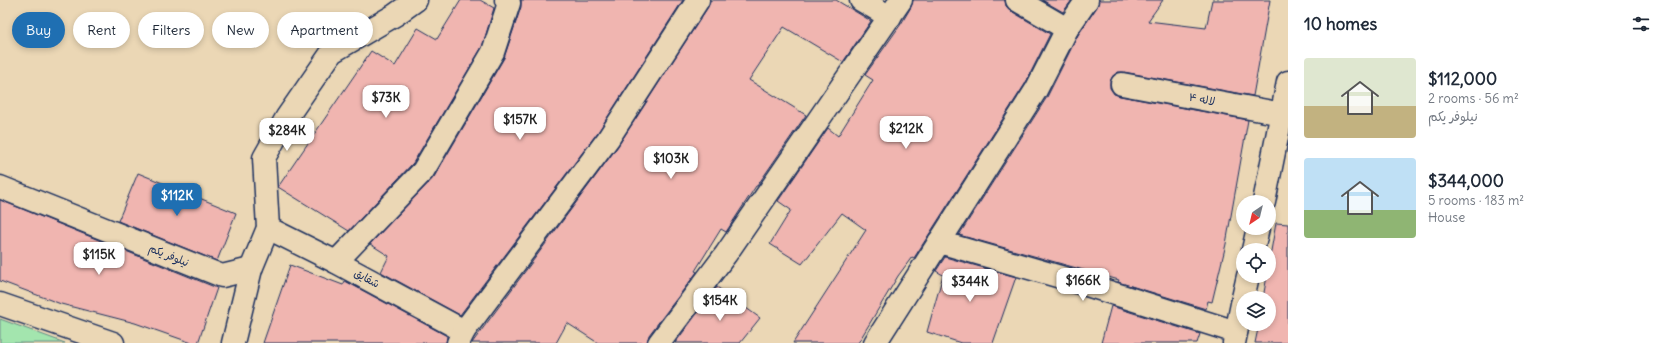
<!DOCTYPE html>
<html lang="en">
<head>
<meta charset="utf-8">
<style>
	body { margin:0; font-family:Delius,"Playpen Sans Arabic",sans-serif; background:#f2f2f3; color:#1f2937; height:100vh; display:flex; flex-direction:column; font-size:15px; white-space:nowrap }
	* { box-sizing:border-box; margin:0 }
	p { font-size:13px; color:#747a83 }
	.icon { flex:none; width:22px; height:22px; fill:none; stroke:currentColor; stroke-width:2; stroke-linecap:round; stroke-linejoin:round }
	.map { position:relative; flex:1; overflow:hidden }
	.details { display:flex; flex-direction:column; background:#fff; width:380px }
	.details>* { flex:none }
	.guide { position:absolute; left:12px; top:12px; width:380px; height:36px; display:flex; gap:8px }
	.needle { width:26px; rotate:215deg }
	.fabs { position:absolute; left:1236px; top:195px; display:grid; gap:8px }
	.fabs a { display:grid; place-items:center; width:40px; height:40px; border-radius:50%; background:#fff; box-shadow:0 2px 6px #0003; font-size:20px }
	.price { position:absolute; translate:-50% -34px; padding:0 9px; border-radius:8px; background:#fff; color:#222; font-size:13px; line-height:26px; filter:drop-shadow(0 1px 2px #0008) }
	.price::after { content:''; position:absolute; left:50%; top:24px; width:12px; height:9px; margin-left:-6px; background:inherit; clip-path:polygon(0 0,100% 0,50% 100%) }
	.price.active { background:#1f6fb2; color:#fff }
	ul { padding:0; list-style:none }
	li { display:flex; align-items:center; gap:12px; height:100px; padding:0 16px }
	li span { display:grid; place-items:center; flex:none; width:112px; height:80px; border-radius:4px; color:#555 }
	li>.icon { margin-inline-start:auto }
	span .icon { width:48px; height:48px; fill:#fffc; stroke-width:1 }
	li b { font-size:17px }
	h2 { display:flex; justify-content:space-between; align-items:center; height:48px; padding:0 16px; font-size:17px }
	.pill { padding:0 14px; border-radius:18px; background:#fff; box-shadow:0 2px 6px #0003; font-size:14px; line-height:36px }
	.pill.active { background:#1f6fb2; color:#fff }
	main { display:flex; flex:1; min-height:0 }
	.map>svg:first-child { display:block }
	.green { fill:#a3e5ae; stroke:#5f8a86 }
	.building { fill:#f0b5b0; stroke:#1b2f5e }
	.lines { fill:none; stroke-linecap:round; stroke-linejoin:round }
	.minor-casing { stroke:#1b2f5e; stroke-width:25 }
	.major-casing { stroke:#1b2f5e; stroke-width:25 }
	.minor { stroke:#ebd7b5; stroke-width:22 }
	.major { stroke:#ebd7b5; stroke-width:22 }
	.labels { text-anchor:middle; stroke-width:3; stroke-linejoin:round; paint-order:stroke }
	.street-label { font-size:11px; fill:#1b2f5e; stroke:#ebd7b5 }
</style>
</head>
<body>
<main>
<div class="map">
<svg width="1288" height="343" viewBox="0 0 1288 343">
	<rect width="100%" height="100%" fill="#ebd7b5"/>
	<filter id="ink" filterUnits="userSpaceOnUse"><feTurbulence type="fractalNoise" baseFrequency=".025" numOctaves="2"/><feDisplacementMap in="SourceGraphic" scale="8" xChannelSelector="R" yChannelSelector="G"/><feConvolveMatrix kernelMatrix="1 2 1 2 8 2 1 2 1" color-interpolation-filters="sRGB"/></filter>
	<g filter="url(#ink)">
		<!-- green -->
		<path class="green" d="M0,319l65,24h-65z"/>
		<!-- building -->
		<g class="building">
			<path d="M461,0h19l14,8 -12,39 -69,116 -64,68 -71,-44 93,-136 24,15 23,-38 19,11z"/>
			<path d="M521,0h162l-85,132 -138,183 -79,-43 8,-16 -19,-12 64,-67 70,-119 17,-51z"/>
			<path d="M710,0h126l35,21 -28,41 -59,-35 -35,53 57,35 -49,71h-1l-30,46 -5,-3 -26,42 2,1 -48,63 -2,8h-49l-31,-20 -11,20h-84l146,-197 90,-139z"/>
			<path d="M913,0h92l1,6 5,5 39,23 -25,50 -111,174 -2,-1 -14,19 -40,67h-65l73,-113 -24,-17 -40,51 -32,-20 21,-34 -13,-9 50,-73 10,8 35,-56 -8,-5 36,-51 10,-17z"/>
			<path d="M1042,0h30l-9,12z"/>
			<path d="M1099,0h64l-15,21 58,7 6,-28h58l-17,96 -129,-24h-6l-5,4 -3,5v7l4,6 6,2 128,24 -22,124 -14,58 -4,-1 -2,8 -88,-27 1,-2 -160,-45 88,-138 31,-62 19,-28z"/>
			<path d="M138,173l98,40 -19,48 -99,-40z"/>
			<path d="M0,200l217,88 -19,55h-6l-57,-20 -74,-19 -61,-23z"/>
			<path d="M1276,223l12,1v119h-33l4,-19h10v-26h-6l4,-22h2v-14z"/>
			<path d="M945,257l71,20 -23,66h-32l-34,-11 16,-57 -7,-4z"/>
			<path d="M290,265l53,20 2,-4 102,55 -1,7h-183z"/>
			<path d="M717,287l43,31 -20,25h-65z"/>
			<path d="M1111,306l89,28 -3,9h-96z"/>
		</g>
		<g class="lines">
			<defs>
				<g id="minor">
					<path d="M861,0l29,17"/>
					<path d="M1017,0l50,29"/>
					<path d="M1122,84l160,30"/>
					<path d="M0,187l222,89 29,-7"/>
					<path d="M268,228l68,34 128,69"/>
					<path d="M939,242l132,38 165,52"/>
					<path d="M336,262l87,-91 70,-119 16,-49 -3,-3"/>
					<path d="M0,304l113,39"/>
					<path d="M233,343l18,-74 17,-41 -4,-70 23,-41 45,-65 63,-37 21,-15"/>
					<path d="M458,343l6,-12 144,-192 90,-139"/>
					<path d="M659,343l67,-89 175,-254"/>
					<path d="M875,343l161,-253 31,-61 20,-29"/>
				</g>
				<g id="major">
					<path d="M1264,202l24,-120"/>
					<path d="M1253,250l5,-22"/>
					<path d="M1243,298l5,-22"/>
					<path d="M1234,343l9,-44"/>
				</g>
			</defs>
			<!-- minor casing -->
			<use href="#minor" class="minor-casing"/>
			<!-- major casing -->
			<use href="#major" class="major-casing"/>
			<!-- minor -->
			<use href="#minor" class="minor"/>
			<!-- major -->
			<use href="#major" class="major"/>
		</g>
	</g>
	<g class="labels">
		<!-- street labels -->
		<g class="street-label">
			<text transform="translate(1202 99) rotate(11)" y="4">لاله ۴</text>
			<text transform="translate(169 255) rotate(22)" y="4">نیلوفر یکم</text>
			<text transform="translate(367 278) rotate(28)" y="4">شقایق</text>
		</g>
	</g>
</svg>
<div class="fabs">
<a><svg class="needle" viewBox="-14 -14 28 28"><path d="M0-13l5 13h-10z" fill="#e53935"/><path d="M0 13l5-13h-10z" fill="#747a83"/></svg></a>
<a><svg class="icon" aria-label="locate" viewBox="0 0 24 24"><circle cx="12" cy="12" r="6"/><path d="M12 2v4M12 18v4M2 12h4M18 12h4"/></svg></a>
<a><svg class="icon" aria-label="layers" viewBox="0 0 24 24"><path d="M12 4l9 5-9 5-9-5zM3 14l9 5 9-5"/></svg></a>
</div>
<b class="price" style="left:386px;top:119px">$73K</b>
<b class="price" style="left:520px;top:141px">$157K</b>
<b class="price" style="left:906px;top:150px">$212K</b>
<b class="price" style="left:287px;top:152px">$284K</b>
<b class="price" style="left:671px;top:180px">$103K</b>
<b class="price active" style="left:177px;top:217px">$112K</b>
<b class="price" style="left:99px;top:276px">$115K</b>
<b class="price" style="left:1083px;top:302px">$166K</b>
<b class="price" style="left:970px;top:303px">$344K</b>
<b class="price" style="left:720px;top:322px">$154K</b>
<div class="guide">
<a class="pill active">Buy</a>
<a class="pill">Rent</a>
<a class="pill">Filters</a>
<a class="pill">New</a>
<a class="pill">Apartment</a>
</div>
</div>
<section class="details">
<h2>10 homes<svg class="icon" aria-label="filters" viewBox="0 0 24 24"><path d="M4 7h16M4 17h16"/><circle cx="9" cy="7" r="2"/><circle cx="15" cy="17" r="2"/></svg></h2>
<ul>
<li><span style="background:linear-gradient(#dfe7d0 60%,#c2b280 0)"><svg class="icon" aria-label="home" viewBox="0 0 24 24"><path d="M3 11l9-7 9 7M6 9v11h12V9"/></svg></span><div><b>$112,000</b><p>2 rooms · 56 m²</p><p>نیلوفر یکم</p></div></li>
<li><span style="background:linear-gradient(#bfe0f5 65%,#8fb573 0)"><svg class="icon" aria-label="home" viewBox="0 0 24 24"><path d="M3 11l9-7 9 7M6 9v11h12V9"/></svg></span><div><b>$344,000</b><p>5 rooms · 183 m²</p><p>House</p></div></li>
</ul>
</section>
</main>
</body>
</html>
